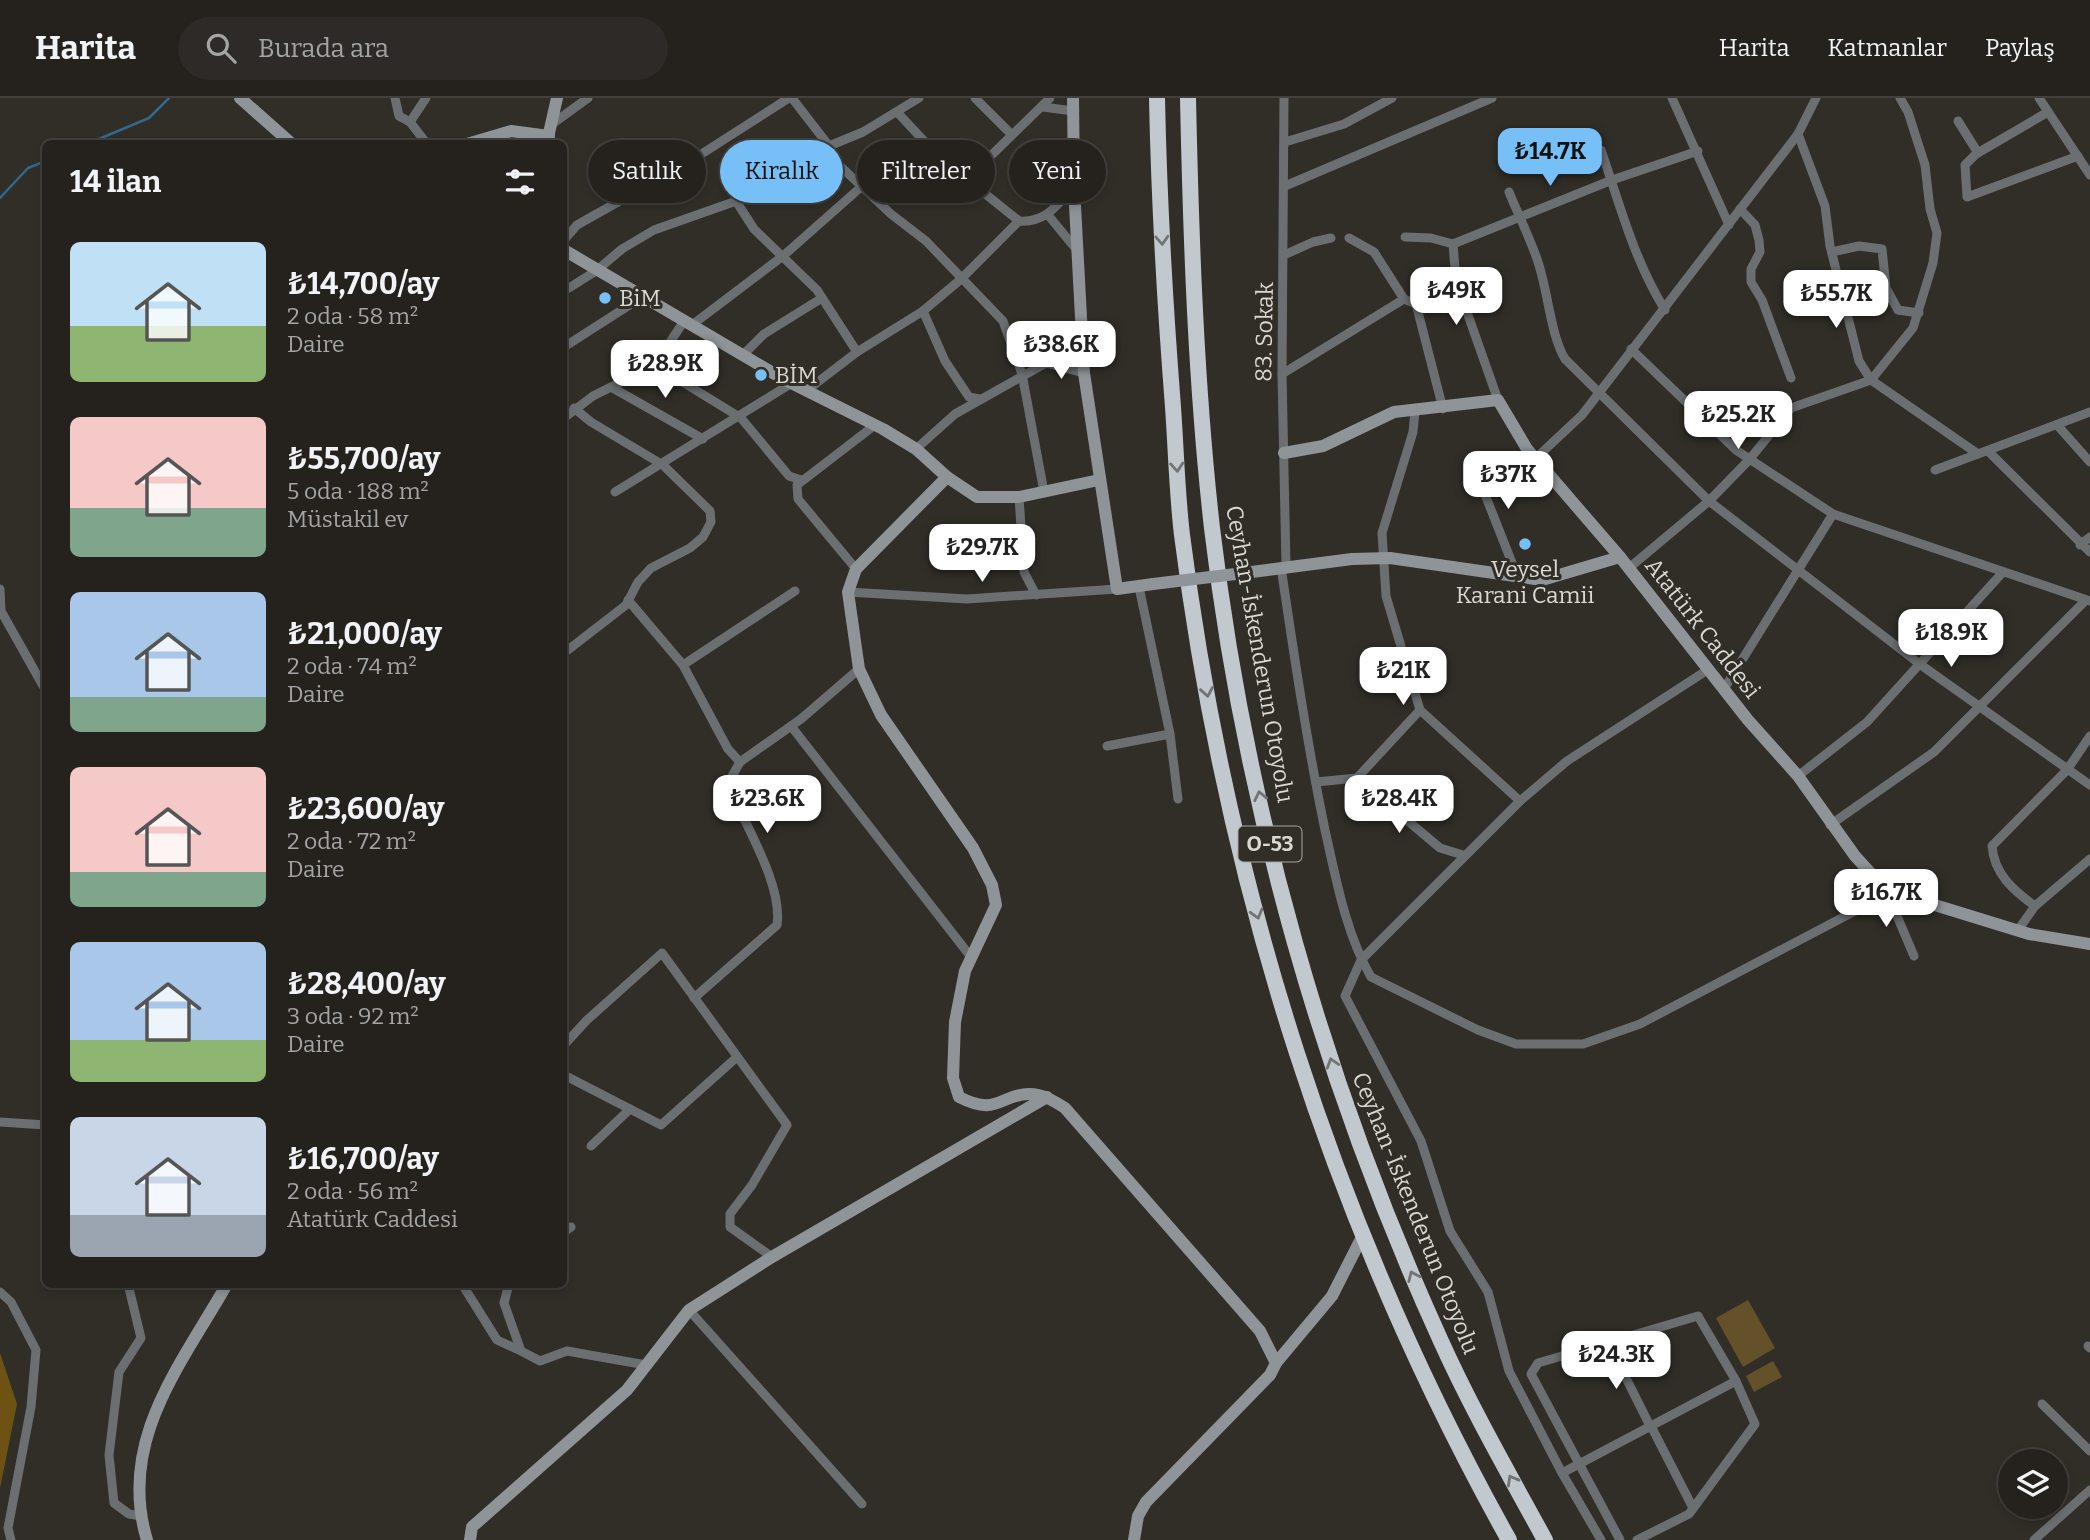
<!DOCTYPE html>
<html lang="tr">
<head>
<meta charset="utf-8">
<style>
	body { margin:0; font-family:Bitter,serif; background:#2d2a27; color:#f1f3f6; height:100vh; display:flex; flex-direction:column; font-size:26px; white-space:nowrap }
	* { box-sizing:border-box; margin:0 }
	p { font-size:23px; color:#a3a4a4 }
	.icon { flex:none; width:38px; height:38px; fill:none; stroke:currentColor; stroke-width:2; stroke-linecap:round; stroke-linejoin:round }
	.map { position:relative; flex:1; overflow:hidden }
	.drawer { position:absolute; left:42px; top:42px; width:525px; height:1148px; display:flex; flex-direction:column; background:#25221e; border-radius:10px; box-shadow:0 4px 10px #0003,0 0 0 2px #423f3c }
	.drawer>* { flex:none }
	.top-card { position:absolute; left:588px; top:42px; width:665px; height:63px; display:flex; gap:14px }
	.controls { position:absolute; left:1998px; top:1351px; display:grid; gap:14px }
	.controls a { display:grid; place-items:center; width:70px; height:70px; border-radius:50%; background:#25221e; box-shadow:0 4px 10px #0003,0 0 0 2px #423f3c; font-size:35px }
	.price { position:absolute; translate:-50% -60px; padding:0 16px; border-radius:14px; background:#fff; color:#222; font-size:23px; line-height:46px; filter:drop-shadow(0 2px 4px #0008) }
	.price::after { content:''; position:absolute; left:50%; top:42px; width:21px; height:16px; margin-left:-10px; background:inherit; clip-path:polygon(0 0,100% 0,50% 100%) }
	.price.on { background:#76c0f7; color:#111 }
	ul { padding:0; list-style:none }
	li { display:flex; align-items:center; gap:21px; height:175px; padding:0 28px }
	li span { display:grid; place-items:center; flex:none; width:196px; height:140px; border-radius:10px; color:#555 }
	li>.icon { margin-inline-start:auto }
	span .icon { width:84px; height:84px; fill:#fffc; stroke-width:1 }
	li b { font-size:30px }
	h2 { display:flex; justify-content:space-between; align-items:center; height:84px; padding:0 28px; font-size:30px }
	.chip { padding:0 24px; border-radius:32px; background:#25221e; box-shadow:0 4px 10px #0003,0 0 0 2px #423f3c; font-size:24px; line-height:63px }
	.chip.on { background:#76c0f7; color:#111 }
	header { display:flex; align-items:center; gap:42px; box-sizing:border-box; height:98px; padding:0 35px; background:#25221e; border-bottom:2px solid #423f3c }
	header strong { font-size:33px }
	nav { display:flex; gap:38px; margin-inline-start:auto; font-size:24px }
	.search { width:490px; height:63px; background:#2d2a27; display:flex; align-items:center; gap:18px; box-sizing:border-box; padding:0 24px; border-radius:38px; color:#a3a4a4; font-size:26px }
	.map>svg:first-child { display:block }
	.green { fill:#64512a }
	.forest { fill:#6e5213 }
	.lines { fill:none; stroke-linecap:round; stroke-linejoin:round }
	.stream { stroke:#31688e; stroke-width:2.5 }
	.street { stroke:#6c6f72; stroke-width:9 }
	.secondary { stroke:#8f9498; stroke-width:12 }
	.highway { stroke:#c1c9cf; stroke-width:16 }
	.secondary-bridge { stroke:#8f9498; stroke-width:12 }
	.oneway { stroke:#727473 }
	.poi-dot { fill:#76c0f7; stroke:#312e28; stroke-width:2.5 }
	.labels { text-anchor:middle; stroke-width:6; stroke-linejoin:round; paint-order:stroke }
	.shield { fill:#312e28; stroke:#a7a5a0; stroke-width:2 }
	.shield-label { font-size:21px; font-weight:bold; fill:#dad8d3 }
	.poi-label { font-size:23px; fill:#dad8d3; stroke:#312e28; text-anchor:start }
	.street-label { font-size:23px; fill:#dad8d3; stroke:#312e28 }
</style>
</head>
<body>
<header>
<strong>Harita</strong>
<div class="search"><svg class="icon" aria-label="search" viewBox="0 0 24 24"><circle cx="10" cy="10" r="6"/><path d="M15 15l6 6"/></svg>Burada ara</div>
<nav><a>Harita</a><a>Katmanlar</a><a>Paylaş</a></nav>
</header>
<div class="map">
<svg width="2090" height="1442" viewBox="0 0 2090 1442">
	<rect width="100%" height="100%" fill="#312e28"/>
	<!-- green -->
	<g class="green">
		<path d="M1748,1202l27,48 -32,19 -27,-49z"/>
		<path d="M1773,1263l9,16 -28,15 -8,-16z"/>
	</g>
	<!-- forest -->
	<path class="forest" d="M0,1255l17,51 -17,84z"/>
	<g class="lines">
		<!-- stream -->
		<g class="stream">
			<path d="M87,46l62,-26 20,-20"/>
			<path d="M0,100l28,-30 18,-7"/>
		</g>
		<!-- street -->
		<g class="street">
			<path d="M395,0l4,18 11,6 17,22"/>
			<path d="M792,0l37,48 10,19 52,49 35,27 77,80 19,53 22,118"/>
			<path d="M975,0l36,36"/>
			<path d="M1284,0l-2,276 4,192"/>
			<path d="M1672,0l57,127"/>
			<path d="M2039,0l51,77"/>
			<path d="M1043,9l30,4"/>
			<path d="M897,14l41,44 81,65"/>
			<path d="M2048,14l-72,42 -11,11 2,32 111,-41"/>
			<path d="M1958,23l20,32"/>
			<path d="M410,24l16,-24"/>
			<path d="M552,26l36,-26"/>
			<path d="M1798,36l27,72 5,40 29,115 12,19 107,74"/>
			<path d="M1285,44l59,-18 48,-26"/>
			<path d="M829,48l34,-14 56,-34"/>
			<path d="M1601,52c19,55 33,110 64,160"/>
			<path d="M966,82l84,-82"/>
			<path d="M1285,88l207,-88"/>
			<path d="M1509,94c9,22 20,44 28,67 11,30 13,75 28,100l144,142 212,164 169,120"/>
			<path d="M736,103l18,28 63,61 40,62"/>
			<path d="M1740,111l15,16 4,15 1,12 -9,17v13l11,18 29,78"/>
			<path d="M1048,117l28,34"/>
			<path d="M1405,139l26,1 22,6 159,-64 86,-29"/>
			<path d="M1349,140l25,14 30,47 12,5 27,105"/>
			<path d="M564,142l13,-15 112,-63 100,-64"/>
			<path d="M1453,146l3,37 42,119"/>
			<path d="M1832,154l27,-6 23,3 4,39 12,22 21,3"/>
			<path d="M1284,157l29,-13 18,-4"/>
			<path d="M564,193l32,-20 26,-22 32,-19 185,-65"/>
			<path d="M923,213l22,50 24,36 11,2"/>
			<path d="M692,227l91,-69 78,-69"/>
			<path d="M564,249l78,-50"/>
			<path d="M1631,251l105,101 97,64 257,87"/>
			<path d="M744,256l20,-20 58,-36"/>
			<path d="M1046,265l38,10"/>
			<path d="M655,267l86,53 48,58 12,4"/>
			<path d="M1282,276l122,-75"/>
			<path d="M611,289l92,52"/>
			<path d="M806,293l51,-39 66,-41 37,-31 59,-59c27,2 38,-16 55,-34"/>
			<path d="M1415,313l-2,21 -31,101 4,63 34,114 100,91"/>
			<path d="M564,320l29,-22 62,-31 29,-44"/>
			<path d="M2058,328l32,36"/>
			<path d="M916,351l39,-35 91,-51 35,-32"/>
			<path d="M1988,353l102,101"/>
			<path d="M1935,372l155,-58"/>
			<path d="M615,394l177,-109"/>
			<path d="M1019,399l5,75 12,23"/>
			<path d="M2080,447l10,-8"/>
			<path d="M1281,469c13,88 26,176 44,263 11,49 21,104 46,147l107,53 38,14h67l57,-20 215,-113 31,-21 28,66"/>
			<path d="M1629,470l80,-67 40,-41 42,-52 80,-28 42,-52 20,-65 4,-30 -7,-24 -5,-44 -17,-53 -8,-14"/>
			<path d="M856,471l-58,-70 -1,-14 78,-60"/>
			<path d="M1518,480l-36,-91 54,-29 46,-43 216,-281 18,-36"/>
			<path d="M1139,489l31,147 8,65"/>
			<path d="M0,491l1,22 45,80"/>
			<path d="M848,494l119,7 150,-10"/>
			<path d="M628,502l55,65"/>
			<path d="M564,555l62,-48 12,-23 13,-14 39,-20 13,-11 8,-15 -1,-11 -47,-46 -72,-43 -17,-14"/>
			<path d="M1724,591l109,-175"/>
			<path d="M791,628l180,231"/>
			<path d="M1107,648l63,-12"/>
			<path d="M740,664l-12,-13 -45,-84 112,-74"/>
			<path d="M1798,678l69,-54 136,-150"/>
			<path d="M1357,680l83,70 23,7"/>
			<path d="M1316,684l41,-4 63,-68"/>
			<path d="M1830,727l104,-73 152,-152"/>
			<path d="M2035,808c-21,-15 -41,-32 -43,-60l75,-76 23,-34"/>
			<path d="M2018,832l17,-24 55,-47"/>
			<path d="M694,900l83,-73c6,-39 -31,-99 -47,-136l1,-11 9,-16 61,-43 58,-50"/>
			<path d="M564,947l23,-25 75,-67 125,172 -35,60 -22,29v13l42,30"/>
			<path d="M564,977l97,50 76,-68"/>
			<path d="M0,1024l46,3"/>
			<path d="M591,1048l39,-37"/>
			<path d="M564,1134l7,-5"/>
			<path d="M128,1186l13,54 -22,34 -10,83 5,48 15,11 12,2"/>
			<path d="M462,1186l35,56 24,11"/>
			<path d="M509,1186l-5,19 17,48 19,10 27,-10 79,14"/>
			<path d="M0,1194l11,10 25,48 -5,57 -23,121 3,12"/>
			<path d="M689,1212l173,194"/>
			<path d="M1608,1244l42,84"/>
			<path d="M2088,1248l2,2"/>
			<path d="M2042,1306l48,47"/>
			<path d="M1651,1328l42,82"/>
			<path d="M1562,1375l174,-92"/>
			<path d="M1601,1442l-39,-67 -53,-102 -21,-79 -38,-61 -29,-90 -76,-145 16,-36 159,-159 47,-40 142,-92"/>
			<path d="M1620,1442l-89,-166 7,-11 160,-47 38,65 19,43 -66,90 -52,26"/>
			<path d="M2034,1442l56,-50"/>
		</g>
		<!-- secondary -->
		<g class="secondary">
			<path d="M240,0l52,46"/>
			<path d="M1073,0l1,89 10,186 33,216 36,-5"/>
			<path d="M547,44l10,-44"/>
			<path d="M467,46l44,-13 38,5"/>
			<path d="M564,152l221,130 98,49 33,20 31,28 30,20h42l80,-17"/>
			<path d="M1284,355l39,-7 71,-34 104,-12 29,49 93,108 128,163 50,56 57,80 31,34 143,44 61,10"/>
			<path d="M947,379l-91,92 -8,23 11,77 22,46 92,133 19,37 4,20 -31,66 -10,51 -2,56 6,19c39,20 41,-3 70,-3 14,0 25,7 36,14l195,223 16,32 -6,12 -124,127 -8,14 -4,24"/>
			<path d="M1252,474l100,-13 38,-1 152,22 78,-23"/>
			<path d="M1276,1265l56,-67 30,-59"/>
			<path d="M147,1442c-30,-99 34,-175 80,-256"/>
			<path d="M470,1442l2,-13 155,-137 62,-80 83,-53 275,-160"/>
		</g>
		<!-- highway -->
		<g class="highway">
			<path d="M1157,0c2,103 8,206 16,309 3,42 4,86 9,128 45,354 153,694 327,1005"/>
			<path d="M1188,0c3,143 8,288 24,430 33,279 112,556 228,811 31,69 69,135 105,201"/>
		</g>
		<!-- secondary-bridge -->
		<path class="secondary-bridge" d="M1153,486l99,-12"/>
	</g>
	<!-- one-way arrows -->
	<defs><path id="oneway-chevron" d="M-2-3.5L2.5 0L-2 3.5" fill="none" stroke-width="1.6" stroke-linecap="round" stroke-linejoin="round" transform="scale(1.75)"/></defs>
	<g class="oneway">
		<use href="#oneway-chevron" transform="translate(1162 142) rotate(87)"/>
		<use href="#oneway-chevron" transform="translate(1177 369) rotate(86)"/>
		<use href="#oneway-chevron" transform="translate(1207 594) rotate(80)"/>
		<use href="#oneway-chevron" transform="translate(1260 698) rotate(-102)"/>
		<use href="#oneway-chevron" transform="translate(1257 816) rotate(74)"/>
		<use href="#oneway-chevron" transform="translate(1332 965) rotate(-107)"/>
		<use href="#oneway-chevron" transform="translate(1413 1178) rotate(-113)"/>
		<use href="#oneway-chevron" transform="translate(1512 1382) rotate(-119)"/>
	</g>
	<!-- markers -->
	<g class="poi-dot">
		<circle cx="605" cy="200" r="7"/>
		<circle cx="761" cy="277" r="7"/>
		<circle cx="1525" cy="446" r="7"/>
	</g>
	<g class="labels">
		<!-- shield labels -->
		<rect class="shield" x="1238.5" y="728.5" width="63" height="35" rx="5"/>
		<g class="shield-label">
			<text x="1270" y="753">O-53</text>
		</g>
		<!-- poi labels -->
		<g class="poi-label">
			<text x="619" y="208">BiM</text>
			<text x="775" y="285">BİM</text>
			<text x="1525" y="479" text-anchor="middle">Veysel<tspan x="1525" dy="26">Karani Camii</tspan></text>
		</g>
		<!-- street labels -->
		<g class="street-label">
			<text transform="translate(1264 234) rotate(-89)" y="8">83. Sokak</text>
			<text transform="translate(1703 530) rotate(52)" y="8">Atatürk Caddesi</text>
			<text transform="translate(1260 556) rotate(80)" y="8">Ceyhan-İskenderun Otoyolu</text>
			<text transform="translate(1416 1115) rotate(68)" y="8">Ceyhan-İskenderun Otoyolu</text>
		</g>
	</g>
</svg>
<div class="controls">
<a><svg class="icon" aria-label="layers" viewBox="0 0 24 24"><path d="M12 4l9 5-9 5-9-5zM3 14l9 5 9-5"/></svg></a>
</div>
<b class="price on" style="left:1550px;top:90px">₺14.7K</b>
<b class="price" style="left:1456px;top:229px">₺49K</b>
<b class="price" style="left:1836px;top:232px">₺55.7K</b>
<b class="price" style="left:1061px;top:283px">₺38.6K</b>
<b class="price" style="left:665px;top:302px">₺28.9K</b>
<b class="price" style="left:1738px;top:353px">₺25.2K</b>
<b class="price" style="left:1508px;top:413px">₺37K</b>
<b class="price" style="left:982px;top:486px">₺29.7K</b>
<b class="price" style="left:1951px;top:571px">₺18.9K</b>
<b class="price" style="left:1403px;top:609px">₺21K</b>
<b class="price" style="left:767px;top:737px">₺23.6K</b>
<b class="price" style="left:1399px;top:737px">₺28.4K</b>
<b class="price" style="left:1886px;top:831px">₺16.7K</b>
<b class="price" style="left:1616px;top:1293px">₺24.3K</b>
<div class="top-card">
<a class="chip">Satılık</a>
<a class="chip on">Kiralık</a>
<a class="chip">Filtreler</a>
<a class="chip">Yeni</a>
</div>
<section class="drawer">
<h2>14 ilan<svg class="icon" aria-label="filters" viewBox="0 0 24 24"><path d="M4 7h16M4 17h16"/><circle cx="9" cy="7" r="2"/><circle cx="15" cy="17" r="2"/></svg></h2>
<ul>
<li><span style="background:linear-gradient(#bfe0f5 60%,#8fb573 0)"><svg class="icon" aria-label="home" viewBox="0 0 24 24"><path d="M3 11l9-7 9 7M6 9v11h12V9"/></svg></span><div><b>₺14,700/ay</b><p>2 oda · 58 m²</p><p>Daire</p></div></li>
<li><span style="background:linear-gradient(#f6c9c9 65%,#7fa58c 0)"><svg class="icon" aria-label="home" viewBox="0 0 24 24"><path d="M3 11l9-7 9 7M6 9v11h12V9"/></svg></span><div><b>₺55,700/ay</b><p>5 oda · 188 m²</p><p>Müstakil ev</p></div></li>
<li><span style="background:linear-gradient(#a9c7e8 75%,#7fa58c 0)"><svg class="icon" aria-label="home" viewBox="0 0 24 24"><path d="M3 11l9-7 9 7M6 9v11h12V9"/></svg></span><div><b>₺21,000/ay</b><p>2 oda · 74 m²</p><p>Daire</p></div></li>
<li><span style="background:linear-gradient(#f6c9c9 75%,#7fa58c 0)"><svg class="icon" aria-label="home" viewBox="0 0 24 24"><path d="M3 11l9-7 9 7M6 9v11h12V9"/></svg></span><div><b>₺23,600/ay</b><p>2 oda · 72 m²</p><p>Daire</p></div></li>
<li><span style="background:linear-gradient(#a9c7e8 70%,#8fb573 0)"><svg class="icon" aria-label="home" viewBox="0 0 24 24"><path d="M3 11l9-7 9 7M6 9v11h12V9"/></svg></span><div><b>₺28,400/ay</b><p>3 oda · 92 m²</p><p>Daire</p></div></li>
<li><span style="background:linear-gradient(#c9d6e8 70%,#9aa5b1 0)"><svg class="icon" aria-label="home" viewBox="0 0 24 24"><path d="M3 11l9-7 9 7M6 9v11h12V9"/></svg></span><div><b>₺16,700/ay</b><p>2 oda · 56 m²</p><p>Atatürk Caddesi</p></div></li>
</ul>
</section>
</div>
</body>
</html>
